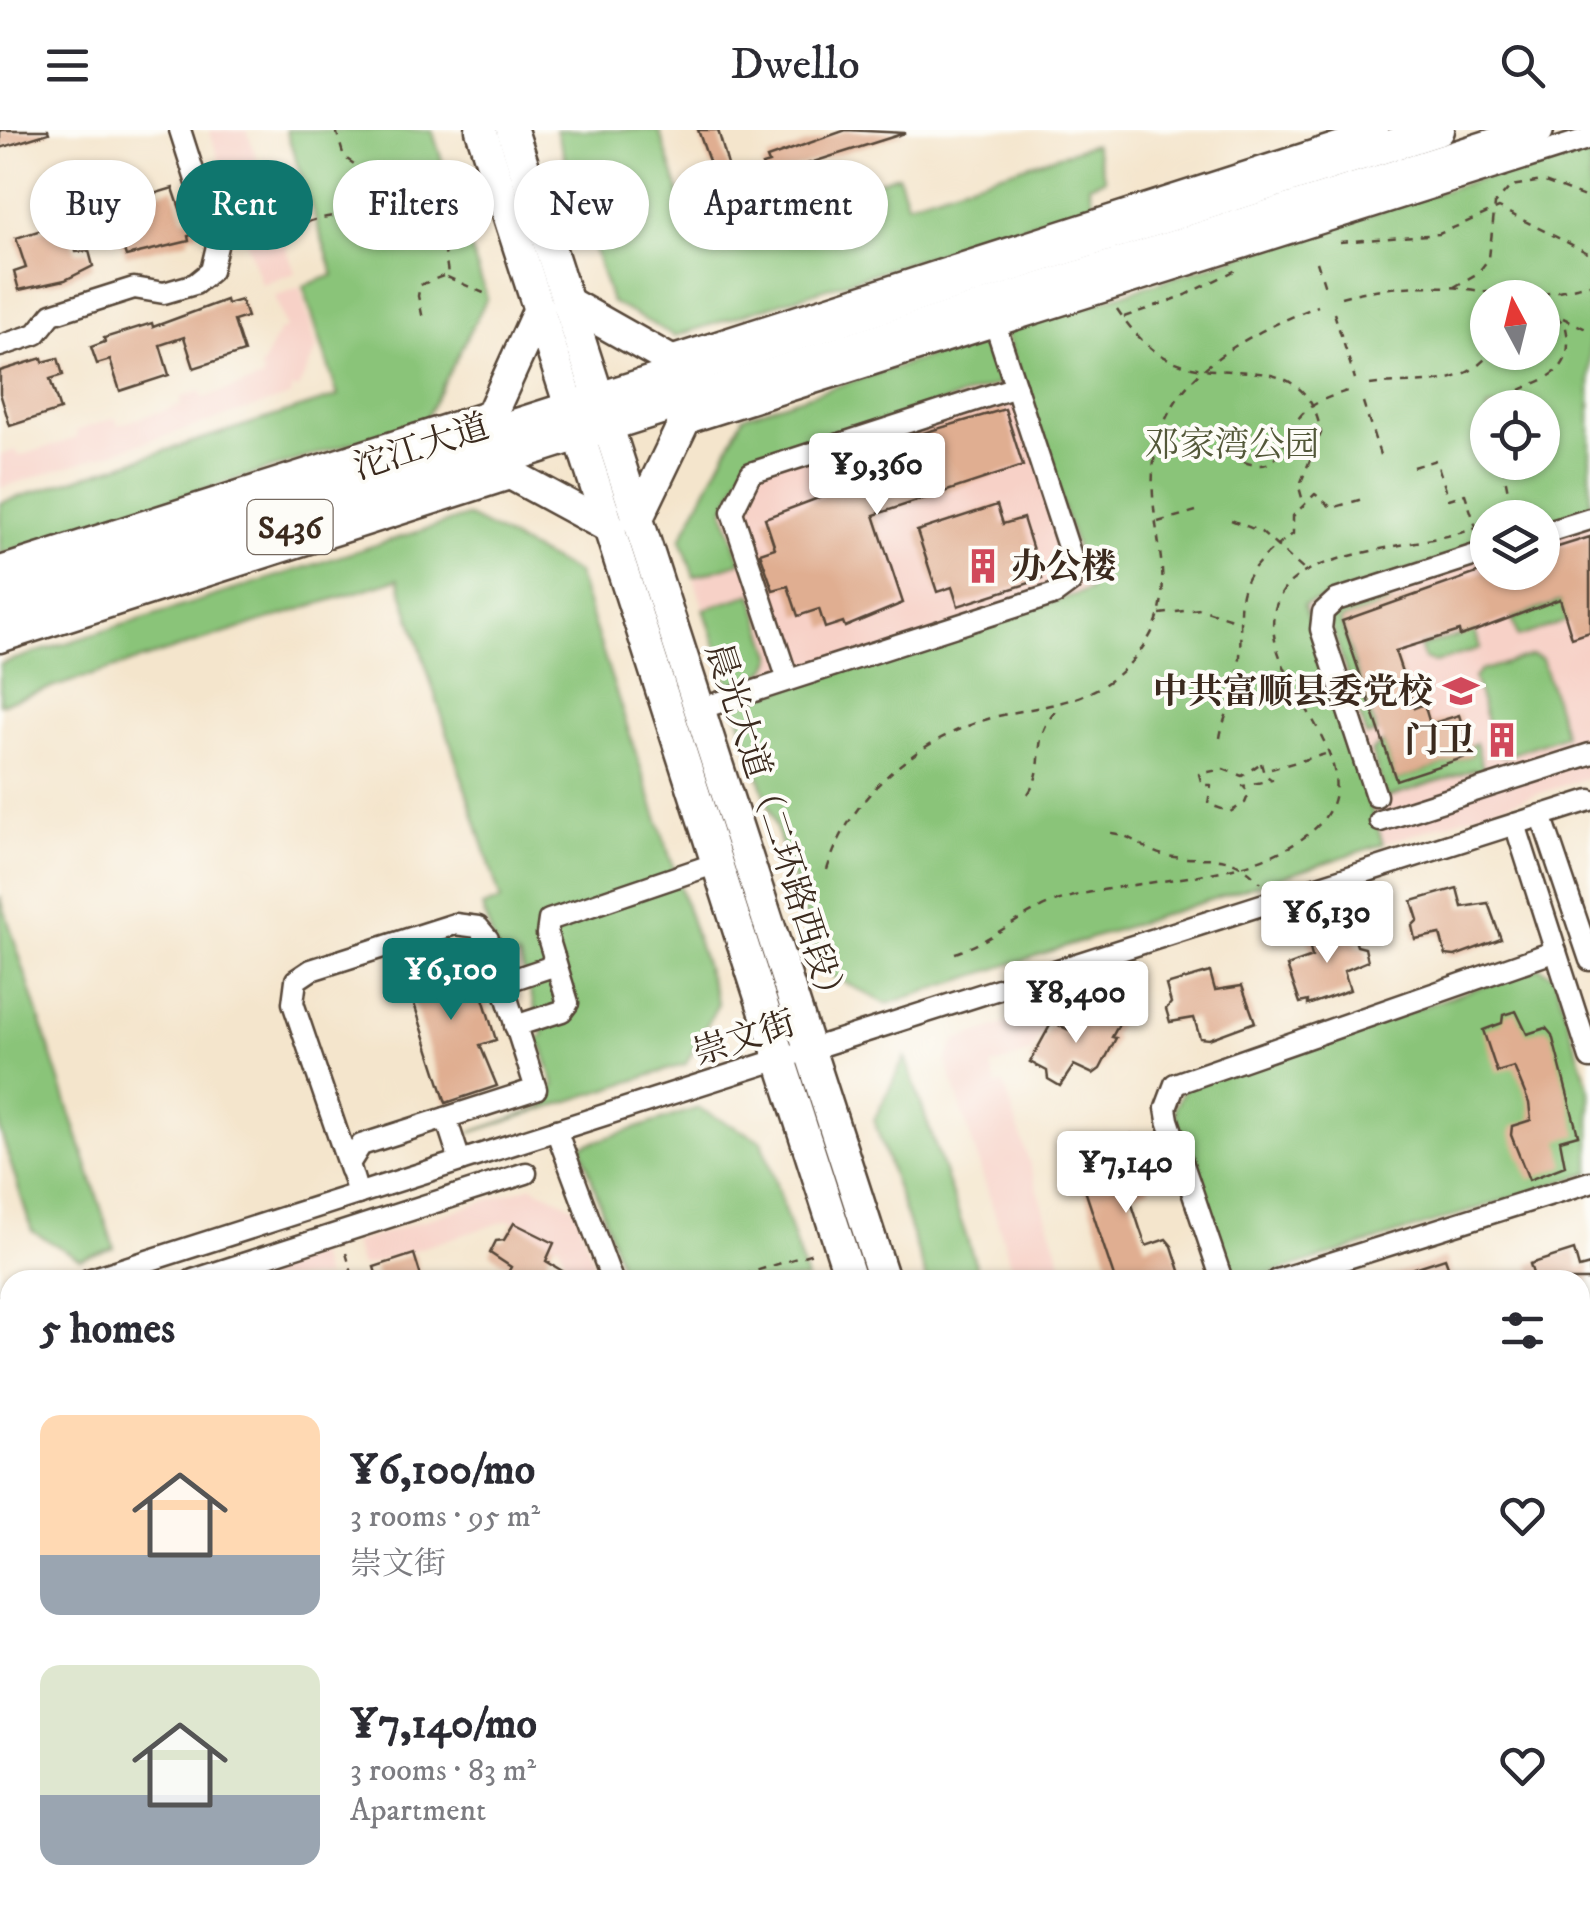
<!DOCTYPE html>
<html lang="en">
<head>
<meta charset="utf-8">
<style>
	body { margin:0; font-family:"IM FELL DW Pica","Noto Serif SC",serif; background:#f2f2f3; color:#2b2b33; height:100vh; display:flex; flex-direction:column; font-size:38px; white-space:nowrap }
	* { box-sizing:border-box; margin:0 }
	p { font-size:32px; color:#7c7c81 }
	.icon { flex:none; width:55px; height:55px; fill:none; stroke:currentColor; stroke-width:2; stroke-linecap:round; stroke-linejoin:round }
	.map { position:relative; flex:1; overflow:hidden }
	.drawer { position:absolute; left:0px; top:1140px; width:1590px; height:642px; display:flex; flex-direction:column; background:#fff; border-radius:30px 30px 0 0; box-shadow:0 2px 8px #0004 }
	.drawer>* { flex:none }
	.guide { position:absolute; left:30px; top:30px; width:1000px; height:90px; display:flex; gap:20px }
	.needle { width:65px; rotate:353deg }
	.fabs { position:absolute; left:1470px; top:150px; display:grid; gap:20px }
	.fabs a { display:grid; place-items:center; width:90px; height:90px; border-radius:50%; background:#fff; box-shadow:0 2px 8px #0004; font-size:50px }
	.price { position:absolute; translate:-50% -85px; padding:0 22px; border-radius:10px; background:#fff; color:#222; font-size:32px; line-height:65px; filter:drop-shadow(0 2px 5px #0008) }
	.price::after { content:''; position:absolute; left:50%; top:60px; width:30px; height:22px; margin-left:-15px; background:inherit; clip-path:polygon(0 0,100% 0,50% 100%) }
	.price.active { background:#0f766e; color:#fff }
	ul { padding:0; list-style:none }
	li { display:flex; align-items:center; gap:30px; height:250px; padding:0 40px }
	li span { display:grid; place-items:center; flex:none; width:280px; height:200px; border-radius:20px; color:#555 }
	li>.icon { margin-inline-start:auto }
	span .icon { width:120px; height:120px; fill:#fffc; stroke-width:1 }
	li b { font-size:42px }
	h2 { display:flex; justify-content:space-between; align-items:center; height:120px; padding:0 40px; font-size:42px }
	.chip { padding:0 35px; border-radius:45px; background:#fff; box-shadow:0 2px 8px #0004; font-size:35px; line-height:90px }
	.chip.active { background:#0f766e; color:#fff }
	header { display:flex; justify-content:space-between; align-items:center; height:130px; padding:0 40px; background:#fff; font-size:45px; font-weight:600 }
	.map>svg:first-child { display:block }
	.built { fill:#f7d1c7 }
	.green { fill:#8ac479; stroke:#62774c; stroke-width:2.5; fill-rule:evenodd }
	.building { fill:#e0ae91 }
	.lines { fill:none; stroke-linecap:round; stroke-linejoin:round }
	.minor-casing { stroke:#574638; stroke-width:25 }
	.major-casing { stroke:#574638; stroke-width:30 }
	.highway-casing { stroke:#574638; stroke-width:35 }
	.path { stroke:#574638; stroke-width:2.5; stroke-dasharray:8 8; stroke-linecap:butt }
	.minor { stroke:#fff; stroke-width:20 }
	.major { stroke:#fff; stroke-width:25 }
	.highway { stroke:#fff; stroke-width:30 }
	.labels { text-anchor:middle; stroke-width:8; stroke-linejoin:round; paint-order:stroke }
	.shield { fill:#fdfcf7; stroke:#75695f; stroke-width:2.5 }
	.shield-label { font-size:32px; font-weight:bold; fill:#3b2a1e }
	.park-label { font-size:35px; fill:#535839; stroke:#fdfcf7 }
	.street-label { font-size:35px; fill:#3b2a1e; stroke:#fdfcf7 }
	.poi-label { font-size:35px; font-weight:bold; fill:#3b2a1e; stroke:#fdfcf7; text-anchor:end }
</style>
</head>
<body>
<header><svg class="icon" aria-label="menu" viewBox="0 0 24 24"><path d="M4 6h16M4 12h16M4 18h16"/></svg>Dwello<svg class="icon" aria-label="search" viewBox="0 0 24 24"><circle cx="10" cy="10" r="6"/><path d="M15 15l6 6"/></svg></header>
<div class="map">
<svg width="1590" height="1782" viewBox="0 0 1590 1782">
	<rect width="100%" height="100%" fill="#fdfcf7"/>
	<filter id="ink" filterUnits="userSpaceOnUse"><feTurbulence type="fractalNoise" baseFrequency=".01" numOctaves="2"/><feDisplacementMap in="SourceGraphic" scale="20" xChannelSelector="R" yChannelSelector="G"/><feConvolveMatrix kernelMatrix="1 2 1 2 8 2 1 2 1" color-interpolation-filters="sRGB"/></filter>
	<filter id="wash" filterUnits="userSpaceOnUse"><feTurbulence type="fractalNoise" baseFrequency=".0048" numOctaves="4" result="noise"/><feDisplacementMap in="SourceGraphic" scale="40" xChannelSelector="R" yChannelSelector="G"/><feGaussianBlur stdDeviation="2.25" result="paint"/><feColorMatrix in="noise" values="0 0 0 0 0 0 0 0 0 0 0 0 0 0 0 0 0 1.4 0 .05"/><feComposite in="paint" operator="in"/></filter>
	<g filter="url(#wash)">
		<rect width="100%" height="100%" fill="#f4e5cc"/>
		<!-- built -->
		<g class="built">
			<path d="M209,0h38l48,143 -34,11z"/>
			<path d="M300,157l17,62 -19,40 -5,-1 -3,8 -290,92v-33l16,-5 3,6 58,-18 -1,-7 39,-13 3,7 63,-20 -1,-7 20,-7 3,7 59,-19 2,-6 -4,-3 19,-39 7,-2 -11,-33z"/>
			<path d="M1005,202l85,258 -355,114 -54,-165 63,-123z"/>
			<path d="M1590,382v265l-207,67 -79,-239 183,-59 1,26h54l1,-44z"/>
			<path d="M1044,881l3,11 -16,31 -40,13 5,19 8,-1 63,196h-51l-70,-219 9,-20z"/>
			<path d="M532,1056l43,21 24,73h-28l-11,-34 -51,-26 -148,47 -8,-24z"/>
			<path d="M317,1124l8,24 -90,2z"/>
			<path d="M0,1211l10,5v556l138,1 -30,9h-118z"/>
		</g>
		<!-- green -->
		<g class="green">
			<path d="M286,0h146l55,168 -62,122 -425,134v-51l338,-107 -35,-110 31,-11z"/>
			<path d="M556,0h103l36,111 203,-66 9,28 187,-59 11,35 -16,6 5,19 -419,132 -64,-34z"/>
			<path d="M1590,13v369l-47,16 -1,-10h-54l-1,28 -183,59 79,239 -496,160 -63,-32 -89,-268 355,-114 -85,-258zM1488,168h54v54h-54zM1488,278h54v54h-54z"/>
			<path d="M993,206l11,37 -7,12 -252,81 -21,44 17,52 -47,15 -13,-38 63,-123z"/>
			<path d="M467,386l110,57 141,431 -32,60 -217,69 75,-26 -4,-14 15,-7 -13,-40 -14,4 1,-8 15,-6 -25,-79 -15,4 -5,-4 -17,-50 19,-7 -103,-321 -398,125v-40z"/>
			<path d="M1385,459l5,14 -50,17 37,113 -11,3 -36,-115 3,-10z"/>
			<path d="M752,464l21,64 -8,14 -36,13 -25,-76z"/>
			<path d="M1561,471l6,20 -49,16 -6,-18z"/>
			<path d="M1475,501l5,17 -45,15 -11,-4 -5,-12z"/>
			<path d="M1532,525l10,4 23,76 -62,22 -7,-6 -22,-73 6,-7z"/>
			<path d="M1383,612l13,38 76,-25 -3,-9 7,-3 9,33 -5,5 -5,-12 -89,29 -15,-47z"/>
			<path d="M0,766l114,352 -34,11 -48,-28 -32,-101z"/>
			<path d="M1539,837l15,9 36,115v82l-335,106h-15l-15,-13 -49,-148 -1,-11 10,-20z"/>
			<path d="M905,927l76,223h-54l-53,-160z"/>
			<path d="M698,978l64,33 45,139h-182l-44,-134z"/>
			<path d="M10,1305v158l-10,4v-161z"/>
			<path d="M852,1773h156l4,9h-157z"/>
		</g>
		<g id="blocks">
			<!-- building -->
			<g class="building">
				<path d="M0,0h48l1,3 -49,15z"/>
				<path d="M698,0h20l11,39 -12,4 -2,-7 -4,1z"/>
				<path d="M846,0l59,3 -139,44 -4,-12 7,-2 -2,-5z"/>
				<path d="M173,58l10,30h11l4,15 -10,3 1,5 -63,15 -6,-18 13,-4 -10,-31z"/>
				<path d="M66,92l10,30 13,-1 4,15 -28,14 -46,10 -5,-18 12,-4 -10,-30z"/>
				<path d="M226,170l1,4 14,-4 6,17 -13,4 10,31 -50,16 -10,-31 -24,8 9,30 -49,16 -10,-31 -13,4 -6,-17 14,-5 -1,-4 48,-15 1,4z"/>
				<path d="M42,228l1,4 15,-4 5,17 -13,4 10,31 -50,16 -10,-33v-22z"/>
				<path d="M1005,279l18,57 -149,49 29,88 -58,24 -2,-5 -18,6 -6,-19 -21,7 -10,-30 -15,4 -13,-37 15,-5 -10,-30 112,-42 -8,-23 21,-7 -1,-3z"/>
				<path d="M997,375l6,19 20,-6 19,61 -84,27 -6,-19 -15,5 -20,-61z"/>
				<path d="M1590,407v95l-18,6 -12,-39 -85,32 -15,5 -1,-5 -64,20 19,57 10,-4 6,20 29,-9 13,40 -76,25 -54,-159 146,-52v3h54v-20z"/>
				<path d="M1457,758l5,19 26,-4 13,36 -46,17 -9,-1 -6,-21 -25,5 -3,-13 6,-6 -6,-19z"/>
				<path d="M1351,797l6,19 8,2 3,13 -24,10 6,19 -42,15v-4l-8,2 -13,-37 25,-9 -4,-18z"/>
				<path d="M450,814l11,43 17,-5 18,58 -16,5 17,41 -51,17 -46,-143z"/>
				<path d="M1210,842l5,18 27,-4 13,36 -46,17 -9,-1 -6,-20 -24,4 -4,-13 5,-6 -5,-18z"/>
				<path d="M1084,878l35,16 -7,13 4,1 -16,31 -7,5 -19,-9 -14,21 -12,-7 -1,-8 -17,-9 22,-40 17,8z"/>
				<path d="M1516,881l11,23 19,-6 6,7 26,100 -18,5 5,26 -36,14 -18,-45 1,-9 19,-6 -2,-17 -15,-36 -17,5 -14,-42 19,-7 1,-8z"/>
				<path d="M1131,1004l19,45 -1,9 -20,7 11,34 6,17 20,-7 6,7 11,34h-68l-33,-99 18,-6 -5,-27z"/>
				<path d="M514,1093l40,20 -8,18 31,19h-73l7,-13 -21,-14 6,-12 8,-1z"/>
				<path d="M1574,1120l5,18 11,-3v15h-55l-5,-16z"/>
				<path d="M414,1124l8,26h-44l-4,-13z"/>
				<path d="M1445,1128l8,22h-66v-3z"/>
			</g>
		</g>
	</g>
	<g filter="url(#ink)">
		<use href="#blocks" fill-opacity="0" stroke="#574638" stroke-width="2.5"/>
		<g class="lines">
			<defs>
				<g id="minor">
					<path d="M0,216l36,-12 16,-20 82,-26 30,5 31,-9 16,-13 6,-25 -37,-116"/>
					<path d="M667,228l711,-228"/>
					<path d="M684,294l906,-286"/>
					<path d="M1542,404l48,-15"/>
					<path d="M0,437l493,-157"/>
					<path d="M0,512l516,-165"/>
					<path d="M788,550l-56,-168 19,-39 265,-86"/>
					<path d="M699,579l356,-115 15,-11 3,-21 -77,-235"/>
					<path d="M1376,666l-55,-167 2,-17 13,-12 152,-49"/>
					<path d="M1541,685l49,145"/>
					<path d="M1380,691l210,-67"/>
					<path d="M1515,694l75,234"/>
					<path d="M502,853l48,-16 4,-10"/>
					<path d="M515,896l47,-15 6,-8 -21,-69 2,-14 168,-57"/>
					<path d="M446,988l14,43"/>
					<path d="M556,1000l56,150"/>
					<path d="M350,1040l-57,-167 3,-23 15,-10 144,-46 23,3 10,12 48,150 -175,56 -12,19 9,30"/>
					<path d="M88,1150l1502,-480"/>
					<path d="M193,1150l333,-107"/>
					<path d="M1222,1150l-54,-160 -2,-12 9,-24 381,-133"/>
					<path d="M1277,1150l313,-98"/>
					<path d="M0,1178l10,-3"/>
					<path d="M0,1222l10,5"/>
					<path d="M0,1586l10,-3"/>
					<path d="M1580,1753h10"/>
					<path d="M234,1772l3,10"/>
					<path d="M839,1772l3,10"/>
					<path d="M1375,1782l30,-10"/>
				</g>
				<g id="major">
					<path d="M1580,1366l10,-3"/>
					<path d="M1580,1393l10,-3"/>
					<path d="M274,1782l29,-10"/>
					<path d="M356,1782l30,-10"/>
				</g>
				<g id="highway">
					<path d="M481,0l370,1150"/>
					<path d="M512,0l372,1150"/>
					<path d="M567,172l120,68"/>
					<path d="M482,305l57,-126"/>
					<path d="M490,333l120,65"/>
					<path d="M637,390l59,-123"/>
					<path d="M0,459l1439,-459"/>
					<path d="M0,489l1538,-489"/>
					<path d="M1051,1772l3,10"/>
					<path d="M1085,1772l3,10"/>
				</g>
			</defs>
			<!-- minor casing -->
			<use href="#minor" class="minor-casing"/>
			<!-- major casing -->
			<use href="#major" class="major-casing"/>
			<!-- highway casing -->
			<use href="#highway" class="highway-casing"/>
			<!-- path -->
			<g class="path">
				<path d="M336,0l8,27 36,25 17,-9 39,17 12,84 -28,11 -2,11 5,23"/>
				<path d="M308,92c25,-9 57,-6 76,-24l1,-15"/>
				<path d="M1340,112l99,-8 60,-26 91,46"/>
				<path d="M1317,132l9,28"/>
				<path d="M447,147l39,17"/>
				<path d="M1454,157l24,-14 11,-15 6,-54 16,-18 31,-5 48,18"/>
				<path d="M1341,167c58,-15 115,-14 173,1"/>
				<path d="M1526,168l64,-14"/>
				<path d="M1117,179c17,25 34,45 64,55 51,18 125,-15 140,69l-22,54 5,18"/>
				<path d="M1334,183l21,66"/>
				<path d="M1124,187l62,-22 50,-25"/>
				<path d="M1563,188l27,13"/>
				<path d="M1370,255c44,-6 90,7 121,-33"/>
				<path d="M1363,272l18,56"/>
				<path d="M1494,278c27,-32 88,-20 71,-84l-23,-17"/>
				<path d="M1244,332c38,14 37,-22 54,-43 12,-16 31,-22 49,-28"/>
				<path d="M1413,337l23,-7 13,39 16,-5 11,33"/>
				<path d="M1498,388l11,-21 -7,-35"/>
				<path d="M1231,390l30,12 44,39"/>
				<path d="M1158,392l38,-11"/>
				<path d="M1160,484l40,-5 35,11"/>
				<path d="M1220,608c3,-21 15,-39 18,-60 10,-73 -20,-92 55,-144v-18l22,-22 17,14 34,-10"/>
				<path d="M1261,633l3,11 8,6 -29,6 6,7 -4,10 -15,9 -22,-8 3,-19h-9l-3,-11 24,-5 19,7z"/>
				<path d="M1271,639l58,-16"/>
				<path d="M1028,664c22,-33 -2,-52 32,-88"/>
				<path d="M1111,703c22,2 32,17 52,22 43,10 62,-10 98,28"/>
				<path d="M827,740c26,-84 104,-142 189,-158 45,-9 82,-14 115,-50 51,-56 26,-102 22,-166 -7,-111 78,-155 165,-190"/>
				<path d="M955,823c37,-12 65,-39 102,-52 75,-25 192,-16 255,-70 83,-71 -85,-167 -26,-244 30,-38 153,-42 202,-63"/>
				<path d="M346,1123l8,27"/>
				<path d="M1363,1140l3,10"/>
				<path d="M727,1150l89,-28"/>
			</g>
			<!-- minor -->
			<use href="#minor" class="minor"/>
			<!-- major -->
			<use href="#major" class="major"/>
			<!-- highway -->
			<use href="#highway" class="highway"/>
		</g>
	</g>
	<!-- icons -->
	<defs>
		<symbol id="building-bare" viewBox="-9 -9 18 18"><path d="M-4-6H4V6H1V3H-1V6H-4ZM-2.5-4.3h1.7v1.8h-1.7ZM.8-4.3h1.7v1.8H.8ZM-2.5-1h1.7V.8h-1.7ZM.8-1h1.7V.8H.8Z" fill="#d1495b" stroke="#fdfcf7" stroke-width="2.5" paint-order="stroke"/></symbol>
		<symbol id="school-bare" viewBox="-9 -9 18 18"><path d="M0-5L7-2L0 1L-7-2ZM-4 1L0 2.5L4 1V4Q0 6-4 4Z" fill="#d1495b" stroke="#fdfcf7" stroke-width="2.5" paint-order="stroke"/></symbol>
	</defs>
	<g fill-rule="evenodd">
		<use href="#building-bare" x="958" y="411" width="50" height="50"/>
		<use href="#school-bare" x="1436" y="536" width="50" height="50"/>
		<use href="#building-bare" x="1477" y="585" width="50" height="50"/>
	</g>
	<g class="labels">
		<!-- shield labels -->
		<rect class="shield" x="247.5" y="370" width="85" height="54" rx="8"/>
		<g class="shield-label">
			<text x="290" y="408">S436</text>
		</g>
		<!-- park labels -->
		<g class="park-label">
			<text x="1232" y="326">邓家湾公园</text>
		</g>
		<!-- street labels -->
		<g class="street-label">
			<text transform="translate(421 316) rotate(-18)" y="12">沱江大道</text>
			<text transform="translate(777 697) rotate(72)" y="12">晨光大道（二环路西段）</text>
			<text transform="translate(744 907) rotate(-18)" y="12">崇文街</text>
		</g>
		<!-- poi labels -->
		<g class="poi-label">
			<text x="1011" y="448" text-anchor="start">办公楼</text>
			<text x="1433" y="573">中共富顺县委党校</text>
			<text x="1474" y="622">门卫</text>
		</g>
	</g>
</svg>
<div class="fabs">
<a><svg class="needle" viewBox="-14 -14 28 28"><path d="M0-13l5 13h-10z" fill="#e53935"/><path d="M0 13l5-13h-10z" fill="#7c7c81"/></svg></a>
<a><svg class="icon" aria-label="locate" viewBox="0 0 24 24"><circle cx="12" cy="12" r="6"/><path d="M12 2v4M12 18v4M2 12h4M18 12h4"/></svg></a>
<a><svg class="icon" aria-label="layers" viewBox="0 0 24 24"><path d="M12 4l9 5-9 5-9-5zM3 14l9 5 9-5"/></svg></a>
</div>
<b class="price" style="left:877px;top:388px">¥9,360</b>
<b class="price" style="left:1327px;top:836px">¥6,130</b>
<b class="price active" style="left:451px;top:893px">¥6,100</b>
<b class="price" style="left:1076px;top:916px">¥8,400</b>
<b class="price" style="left:1126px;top:1086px">¥7,140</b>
<div class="guide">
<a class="chip">Buy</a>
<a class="chip active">Rent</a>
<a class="chip">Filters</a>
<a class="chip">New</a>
<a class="chip">Apartment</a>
</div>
<section class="drawer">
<h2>5 homes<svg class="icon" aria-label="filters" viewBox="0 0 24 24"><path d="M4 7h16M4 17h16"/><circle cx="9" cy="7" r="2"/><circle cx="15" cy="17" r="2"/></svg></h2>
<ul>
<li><span style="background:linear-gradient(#ffd9b3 70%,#9aa5b1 0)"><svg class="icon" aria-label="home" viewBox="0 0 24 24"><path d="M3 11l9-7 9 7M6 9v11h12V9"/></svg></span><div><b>¥6,100/mo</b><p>3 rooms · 95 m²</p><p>崇文街</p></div><svg class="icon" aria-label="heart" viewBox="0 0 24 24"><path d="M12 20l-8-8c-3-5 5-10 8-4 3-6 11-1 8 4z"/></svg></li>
<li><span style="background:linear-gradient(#dfe7d0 65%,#9aa5b1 0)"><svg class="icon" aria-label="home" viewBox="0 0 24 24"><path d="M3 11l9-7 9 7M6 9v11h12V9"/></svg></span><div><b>¥7,140/mo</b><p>3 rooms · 83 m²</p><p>Apartment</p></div><svg class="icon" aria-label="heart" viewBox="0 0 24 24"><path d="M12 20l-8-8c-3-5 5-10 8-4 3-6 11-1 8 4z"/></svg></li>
</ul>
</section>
</div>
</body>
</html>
